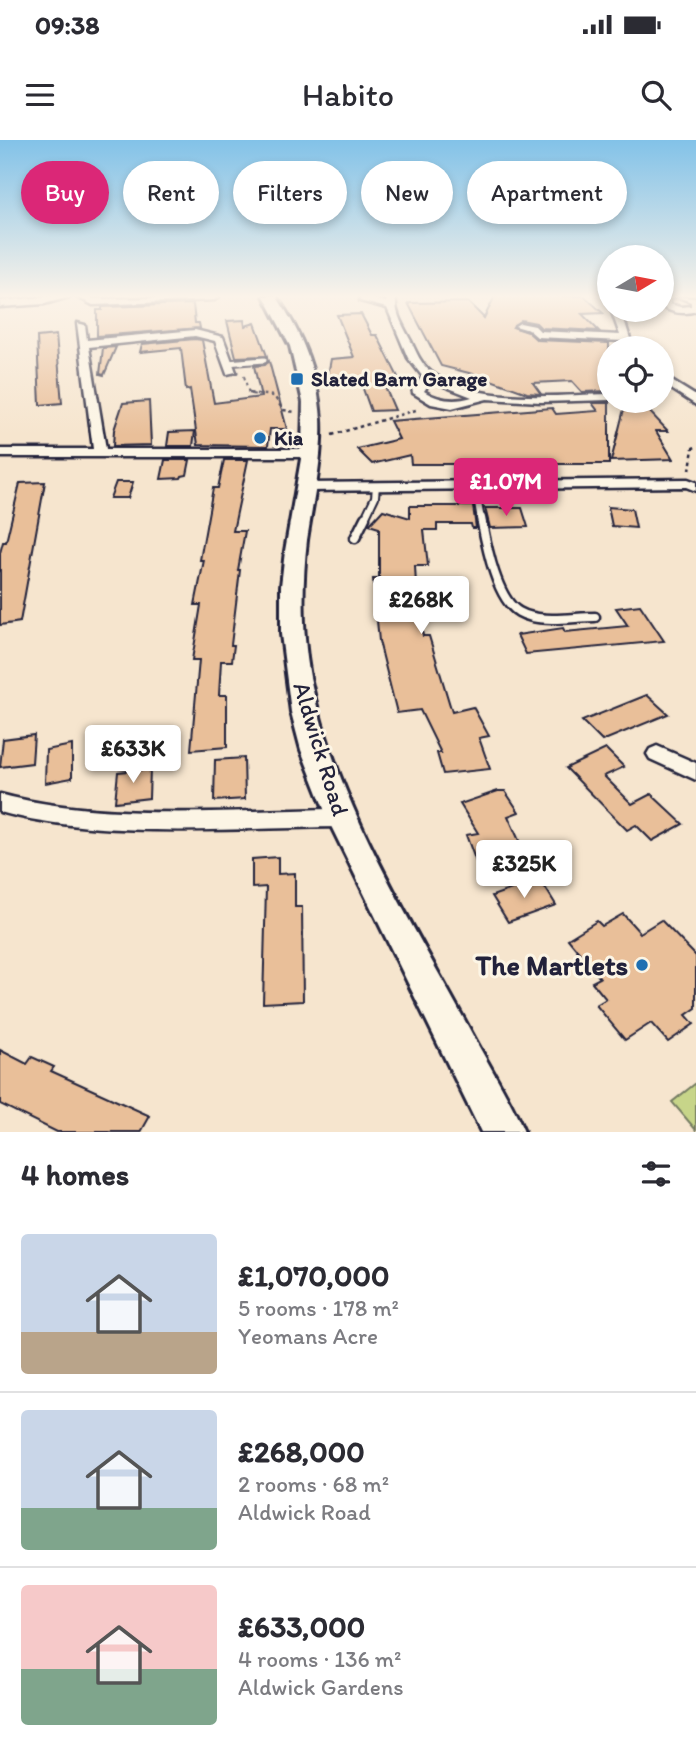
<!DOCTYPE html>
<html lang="en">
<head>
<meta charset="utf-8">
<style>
	body { margin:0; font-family:Itim,sans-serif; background:#f2f2f3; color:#2b2b33; height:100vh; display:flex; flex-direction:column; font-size:26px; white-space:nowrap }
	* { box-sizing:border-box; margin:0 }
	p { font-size:23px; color:#7c7c81 }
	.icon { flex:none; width:38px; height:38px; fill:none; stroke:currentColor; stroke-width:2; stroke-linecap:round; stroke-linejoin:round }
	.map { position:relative; height:992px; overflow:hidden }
	.details { display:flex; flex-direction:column; background:#fff; flex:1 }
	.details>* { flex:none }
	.banner { position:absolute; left:21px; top:21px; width:654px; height:63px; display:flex; gap:14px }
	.needle { width:46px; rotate:80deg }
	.tools { position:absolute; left:597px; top:105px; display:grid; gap:14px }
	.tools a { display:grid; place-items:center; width:77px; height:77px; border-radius:50%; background:#fff; box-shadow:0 4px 10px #0003; font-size:35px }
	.price { position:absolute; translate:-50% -60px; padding:0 16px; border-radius:7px; background:#fff; color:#222; font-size:23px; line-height:46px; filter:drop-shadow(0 2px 4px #0008) }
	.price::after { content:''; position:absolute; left:50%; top:42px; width:21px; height:16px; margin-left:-10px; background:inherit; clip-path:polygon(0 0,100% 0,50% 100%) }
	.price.current { background:#db2777; color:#fff }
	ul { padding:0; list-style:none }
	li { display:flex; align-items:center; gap:21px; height:175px; padding:0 21px }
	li+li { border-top:2px solid #e1e1e2 }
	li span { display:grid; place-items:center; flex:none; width:196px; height:140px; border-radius:7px; color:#555 }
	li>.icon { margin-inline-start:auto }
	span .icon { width:84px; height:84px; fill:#fffc; stroke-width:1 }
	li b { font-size:30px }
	h2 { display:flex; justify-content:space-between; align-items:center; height:84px; padding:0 21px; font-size:30px }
	.pill { padding:0 24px; border-radius:32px; background:#fff; box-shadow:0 4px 10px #0003; font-size:24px; line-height:63px }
	.pill.current { background:#db2777; color:#fff }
	.status { display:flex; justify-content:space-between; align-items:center; height:49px; padding:0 35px; background:#fff; direction:ltr }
	.status svg { height:19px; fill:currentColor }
	header { display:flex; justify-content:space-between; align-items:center; height:91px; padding:0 21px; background:#fff; font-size:32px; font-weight:600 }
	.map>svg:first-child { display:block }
	.green { fill:#c7d589; stroke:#747c62; stroke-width:2 }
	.building { fill:#e9bf99; stroke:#22223b; stroke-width:2 }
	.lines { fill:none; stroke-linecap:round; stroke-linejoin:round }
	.service-far2-casing { stroke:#22223b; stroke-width:9 }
	.service-far1-casing { stroke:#22223b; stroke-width:10 }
	.service-casing { stroke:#22223b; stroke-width:13 }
	.minor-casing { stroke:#22223b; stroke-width:5 }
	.secondary-casing { stroke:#22223b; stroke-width:6 }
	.path-far1 { stroke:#22223b; stroke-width:2; stroke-dasharray:3.5 3.5; stroke-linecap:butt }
	.path { stroke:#22223b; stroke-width:2.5; stroke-dasharray:3.5 3.5; stroke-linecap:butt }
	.service-far2 { stroke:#fcf5e5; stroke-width:5 }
	.service-far1 { stroke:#fcf5e5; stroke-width:6 }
	.service { stroke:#fcf5e5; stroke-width:8 }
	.minor { fill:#fcf5e5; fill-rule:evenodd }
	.secondary { fill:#fcf5e5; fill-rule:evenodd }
	.poi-dot { fill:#1f6fb2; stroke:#fcf5e5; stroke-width:2.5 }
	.labels { text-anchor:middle; stroke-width:6; stroke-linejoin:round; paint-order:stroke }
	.far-poi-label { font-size:21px; font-weight:bold; fill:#22223b; stroke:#fcf5e5; text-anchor:start }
	.street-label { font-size:24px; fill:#22223b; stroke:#fcf5e5 }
	.near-poi-label { font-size:28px; font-weight:bold; fill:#22223b; stroke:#fcf5e5; text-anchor:end }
</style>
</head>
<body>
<div class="status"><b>09:38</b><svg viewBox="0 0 49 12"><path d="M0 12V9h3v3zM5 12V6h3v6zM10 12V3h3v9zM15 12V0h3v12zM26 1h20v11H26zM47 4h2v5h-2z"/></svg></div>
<header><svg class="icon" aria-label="menu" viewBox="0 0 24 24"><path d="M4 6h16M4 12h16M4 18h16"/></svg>Habito<svg class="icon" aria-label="search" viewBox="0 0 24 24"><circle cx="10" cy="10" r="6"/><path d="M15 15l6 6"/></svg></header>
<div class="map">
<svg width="696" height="992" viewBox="0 0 696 992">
	<rect width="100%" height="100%" fill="#f6e5ce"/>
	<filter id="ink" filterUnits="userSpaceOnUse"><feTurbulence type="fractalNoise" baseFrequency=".0143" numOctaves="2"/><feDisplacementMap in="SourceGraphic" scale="14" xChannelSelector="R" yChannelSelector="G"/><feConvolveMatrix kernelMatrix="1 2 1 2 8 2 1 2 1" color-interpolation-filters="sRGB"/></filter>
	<g filter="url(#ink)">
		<!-- green -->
		<path class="green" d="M696,943v47l-24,-28z"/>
		<!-- building -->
		<g class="building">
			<path d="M495,156h89l19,17 -21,1 17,17 -58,-3 -5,-5 -15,-3 -8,7 15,5 9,8 72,3v48l-27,1 -10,-11 -39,2 8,11 -14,-1 -50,-18 -36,-9 -33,-63 60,-1 16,16z"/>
			<path d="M193,164l2,19h4l1,5 -103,8v-26h5v-3z"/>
			<path d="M361,174l11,21h5l22,44 -17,1 13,30 -24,1 -9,-25 -36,-1 5,-26 23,-2 -17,-42z"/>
			<path d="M244,180l1,6 10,-3 12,33 -31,1 -9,-36z"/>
			<path d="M56,195l6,68 -22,2 -3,-68z"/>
			<path d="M195,199l7,1 12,63 47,-6 -7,-31 11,-1 4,-4 18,68h-17l-2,17 -70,-1 -8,-56 -4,1 -5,-42 -41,4 2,-8z"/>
			<path d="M116,207l-12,28 -4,-1 3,-26z"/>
			<path d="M149,261l2,44 -38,1 1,-16 9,-27z"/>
			<path d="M592,263h17v61h-198l-1,-9 -38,9 -15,-15 42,-10 -9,-18 162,-13 4,6 42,-3z"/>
			<path d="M646,268l22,23h-12l17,28 -62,2 13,-52z"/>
			<path d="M195,291l-2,15h-26l2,-14z"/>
			<path d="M165,320h25l-3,15 -5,1 -1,2 -20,1z"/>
			<path d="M224,320h24l-15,71h12l-7,39h2l-9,75h3l-2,16h-11l-2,34h8v52l-36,3 8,-90h-7l9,-55h-6l9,-45h-4l13,-72h5z"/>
			<path d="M45,342l-25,140 -20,3v-72l3,-11h3l14,-59z"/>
			<path d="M116,342h17l-5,16h-18z"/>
			<path d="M410,366h63l3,22h-4l-1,-4h-34v6h-13l4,36h-13l2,38 6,32h6l23,76 21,-5 16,29 -10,2 11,31 -47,5 -6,-21h4l-21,-43 -23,3 -18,-72 -6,-62h6v-51l-10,-3 14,-15 27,8z"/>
			<path d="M608,367l24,2 4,19 -24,-2z"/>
			<path d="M485,368h37l6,19 -38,1z"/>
			<path d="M640,465l24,36 -138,13 -9,-19 46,-7 2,4 63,-6 -12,-18z"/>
			<path d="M647,555l21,19 -66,27 -20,-20z"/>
			<path d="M34,595l-2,28 -32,4 3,-28z"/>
			<path d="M72,605v33l-27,5 1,-33z"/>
			<path d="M606,609l18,18 -20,9 28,28 19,-10 32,30 -31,17 -16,-16 -9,5 -61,-62z"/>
			<path d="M244,618l1,41 -31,2 1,-41z"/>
			<path d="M150,629l-1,29 -34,4 3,-30z"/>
			<path d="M498,651h7l14,21 -11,4 17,38 -49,8 -10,-27 12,-2 -18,-29z"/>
			<path d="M278,717v17l17,-1v34h7l1,94 -40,2 3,-116 -14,1v-29z"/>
			<path d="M540,739l16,26 -48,17 -16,-26z"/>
			<path d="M623,774l17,19 21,-13 35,36v52l-10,7 8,9 -26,18 -17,-19 -26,17 -29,-35 10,-6 -14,-17 8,-4 -32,-39 29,-18 5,5z"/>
			<path d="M0,910l27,14 5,-7 22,10 -3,4 99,45 -9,16h-84l-57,-28z"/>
		</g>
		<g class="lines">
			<defs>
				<path id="service-far2" d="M227,223l37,-3"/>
				<g id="service-far1">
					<path d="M475,345l6,35"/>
					<path d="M364,380l11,-23 1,-11"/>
				</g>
				<g id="service">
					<path d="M481,378c5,25 15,81 38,94 21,12 53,5 76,5"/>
					<path d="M355,398l10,-20"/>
				</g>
				<g id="minor">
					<path d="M56,156h17l-29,8 -44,3v-6z"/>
					<path d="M75,156h12l7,3 125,-2 -5,3 -121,5z"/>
					<path d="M360,156l26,6 2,-6h8c-2,16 7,30 15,45 5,11 10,23 20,31 43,33 126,23 178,22v6l-68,2 -54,-3 -35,9 -21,-4 -18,-11 -1,-5 11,-11 -15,-19 -21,-50 -27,-7zM431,241l41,16c-17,5 -32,4 -48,-6z"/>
					<path d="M662,156l34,2v13c-13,4 -23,2 -34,-4zM676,156l15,6v4l-11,1 -10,-3v-5z"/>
					<path d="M611,170h10l12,38h-8l-3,-7 -85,-4 -8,-7 -14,-4 5,-3 15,3 5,5 80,4z"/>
					<path d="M77,183l8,2 2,15 108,-10 28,7 13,35 -9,2 -12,-33 -20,-5 -106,11 17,102h205l6,4 -6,4h-311v-8h93z"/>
					<path d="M662,235l34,21v9l-34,-22z"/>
					<path d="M688,339l8,3v9l-10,-4 -379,4 -7,-4 7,-4z"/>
					<path d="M657,606l39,17v17l-46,-21 -3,-5 3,-5z"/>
					<path d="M0,654c103,28 233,16 341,15l8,3 3,6 -3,6 -8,3c-107,1 -238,13 -341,-15z"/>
				</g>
				<path id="secondary" d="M264,156h12c26,37 42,78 45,123 2,40 -8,81 -14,121 -5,44 -5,93 3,137 27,130 105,250 167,366 16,29 34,58 47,89h-43l-151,-308 -29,-74 -10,-38 -10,-78v-48l4,-35 17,-98 1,-51 -13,-56z"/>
			</defs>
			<!-- service-far2 casing -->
			<use href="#service-far2" class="service-far2-casing"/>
			<!-- service-far1 casing -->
			<use href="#service-far1" class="service-far1-casing"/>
			<!-- service casing -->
			<use href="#service" class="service-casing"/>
			<!-- minor casing -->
			<use href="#minor" class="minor-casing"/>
			<!-- secondary casing -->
			<use href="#secondary" class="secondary-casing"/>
			<!-- path-far1 -->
			<path class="path-far1" d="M244,236l5,18 14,1"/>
			<!-- path -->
			<g class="path">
				<path d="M249,253l25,3 9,14 12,2"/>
				<path d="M332,295l87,-26"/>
				<path d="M690,330l3,-22 3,-1"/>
			</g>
			<!-- service-far2 -->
			<use href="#service-far2" class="service-far2"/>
			<!-- service-far1 -->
			<use href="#service-far1" class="service-far1"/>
			<!-- service -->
			<use href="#service" class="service"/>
			<!-- minor -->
			<use href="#minor" class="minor"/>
			<!-- secondary -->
			<use href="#secondary" class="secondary"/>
		</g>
	</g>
	<!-- sky -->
	<linearGradient id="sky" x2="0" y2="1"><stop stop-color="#82c2e8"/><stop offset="0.53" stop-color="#fbf3e9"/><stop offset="1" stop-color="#fbf3e9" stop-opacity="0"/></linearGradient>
	<rect width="696" height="295" fill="url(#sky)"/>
	<!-- markers -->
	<g class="poi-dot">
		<rect x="290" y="232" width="14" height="14" rx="3.5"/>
		<circle cx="260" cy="298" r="7"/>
		<circle cx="642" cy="825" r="7"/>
	</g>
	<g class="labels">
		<!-- far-poi labels -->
		<g class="far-poi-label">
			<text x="311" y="246">Slated Barn Garage</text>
			<text x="274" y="305">Kia</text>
		</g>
		<!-- street labels -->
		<g class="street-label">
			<text transform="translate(321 609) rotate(73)" y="8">Aldwick Road</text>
		</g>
		<!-- near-poi labels -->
		<g class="near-poi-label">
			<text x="628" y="835">The Martlets</text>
		</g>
	</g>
</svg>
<div class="tools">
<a><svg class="needle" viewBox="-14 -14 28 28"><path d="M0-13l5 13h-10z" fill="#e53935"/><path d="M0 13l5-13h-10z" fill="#7c7c81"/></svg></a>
<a><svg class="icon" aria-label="locate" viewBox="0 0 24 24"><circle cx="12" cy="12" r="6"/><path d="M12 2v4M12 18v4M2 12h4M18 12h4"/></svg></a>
</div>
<b class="price current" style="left:506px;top:378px">£1.07M</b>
<b class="price" style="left:421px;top:496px">£268K</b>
<b class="price" style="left:133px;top:645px">£633K</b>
<b class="price" style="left:524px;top:760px">£325K</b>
<div class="banner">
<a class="pill current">Buy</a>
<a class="pill">Rent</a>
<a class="pill">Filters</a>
<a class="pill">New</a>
<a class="pill">Apartment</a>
</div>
</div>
<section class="details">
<h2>4 homes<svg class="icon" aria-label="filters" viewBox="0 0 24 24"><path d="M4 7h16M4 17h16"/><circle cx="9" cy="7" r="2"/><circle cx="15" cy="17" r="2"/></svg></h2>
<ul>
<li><span style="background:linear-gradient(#c9d6e8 70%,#b9a48a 0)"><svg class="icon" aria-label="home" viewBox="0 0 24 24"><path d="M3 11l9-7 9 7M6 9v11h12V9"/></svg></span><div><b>£1,070,000</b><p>5 rooms · 178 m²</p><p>Yeomans Acre</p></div></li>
<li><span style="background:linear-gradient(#c9d6e8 70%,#7fa58c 0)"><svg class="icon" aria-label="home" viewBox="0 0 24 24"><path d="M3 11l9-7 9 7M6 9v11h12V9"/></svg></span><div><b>£268,000</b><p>2 rooms · 68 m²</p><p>Aldwick Road</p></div></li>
<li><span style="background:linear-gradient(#f6c9c9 60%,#7fa58c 0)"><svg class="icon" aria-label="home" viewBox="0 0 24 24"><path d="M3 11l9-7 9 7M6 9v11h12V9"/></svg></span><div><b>£633,000</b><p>4 rooms · 136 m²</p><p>Aldwick Gardens</p></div></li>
</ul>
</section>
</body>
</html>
